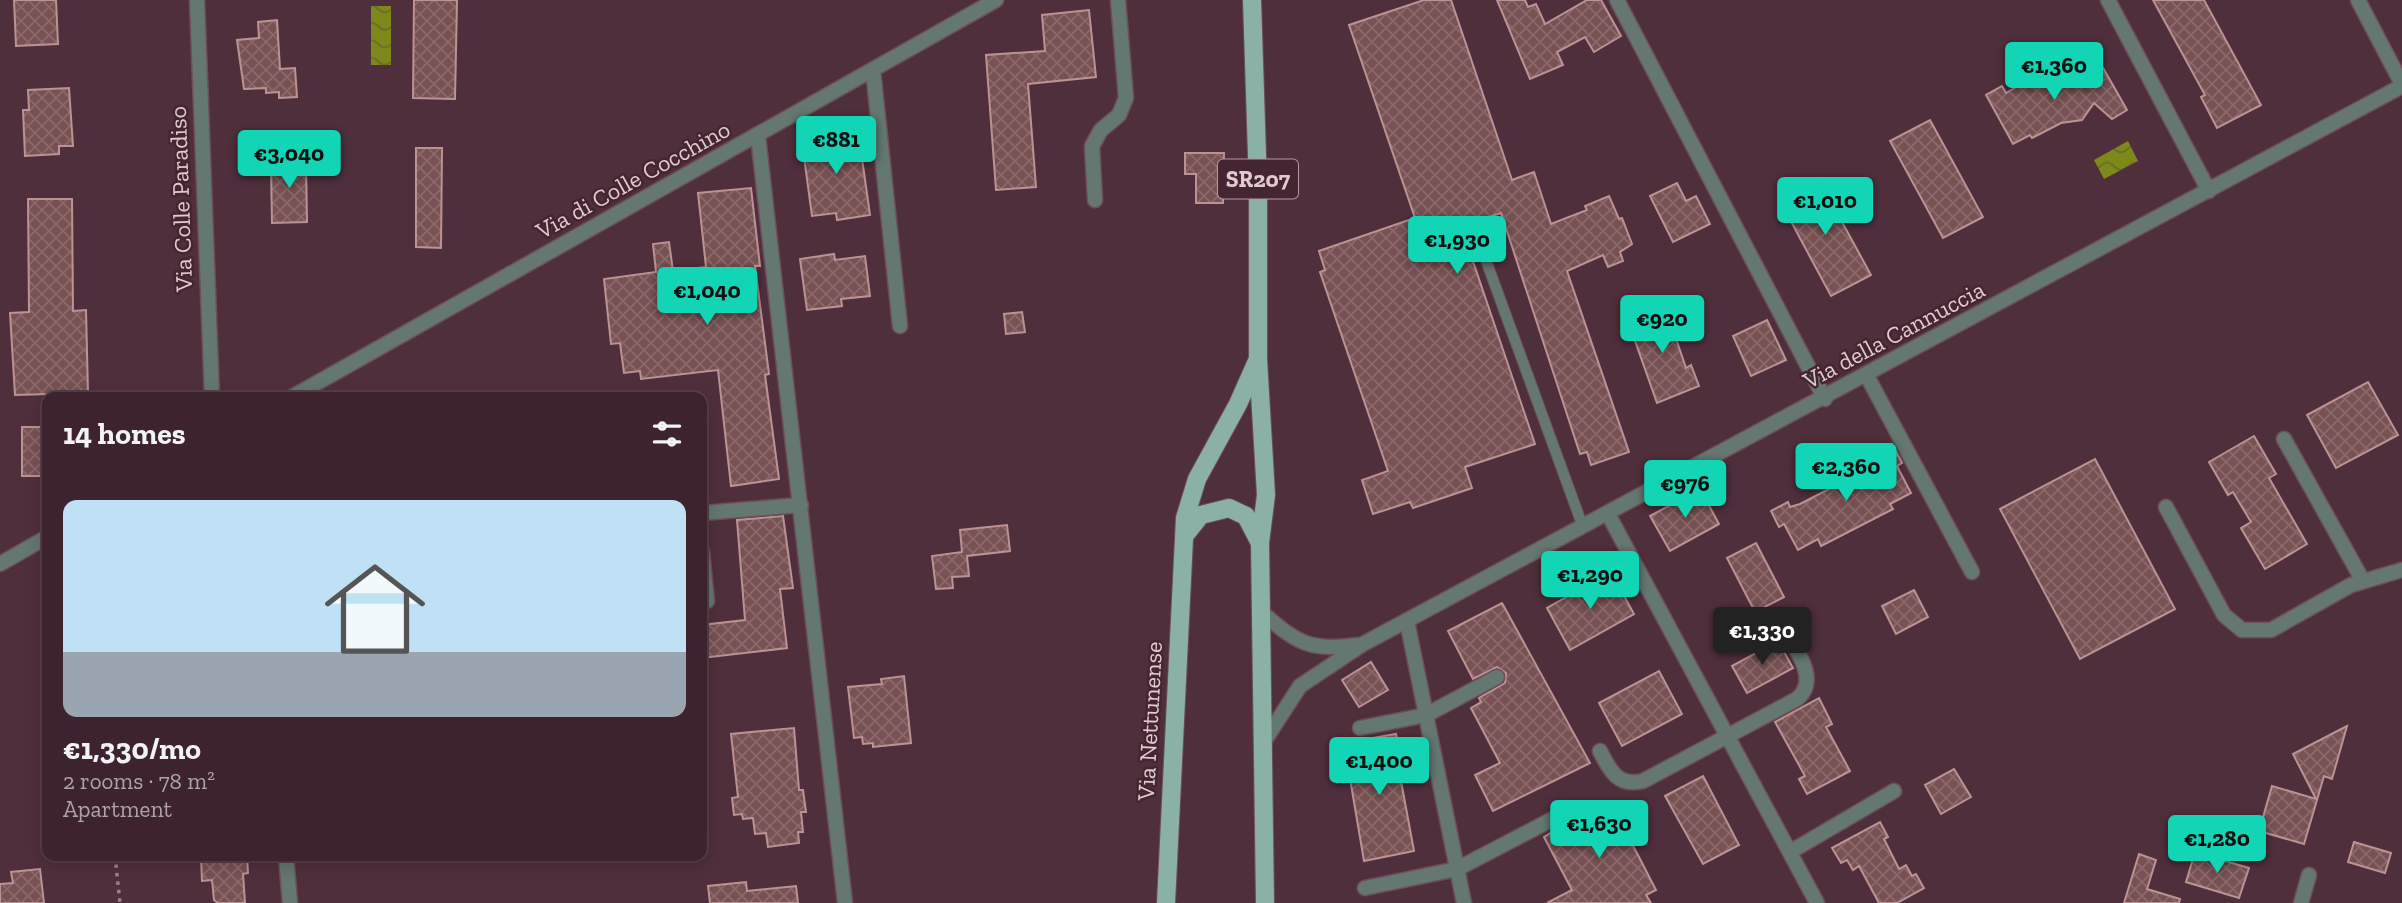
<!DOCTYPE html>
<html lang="en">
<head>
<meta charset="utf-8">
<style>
	body { margin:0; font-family:"Zilla Slab",serif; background:#472f39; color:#f1f3f6; height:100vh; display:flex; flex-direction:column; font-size:26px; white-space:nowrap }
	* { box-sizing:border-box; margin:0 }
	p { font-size:23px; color:#aca4aa }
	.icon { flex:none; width:38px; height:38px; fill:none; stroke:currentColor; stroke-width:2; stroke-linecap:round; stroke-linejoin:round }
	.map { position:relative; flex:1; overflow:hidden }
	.side { position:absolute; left:42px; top:392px; width:665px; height:469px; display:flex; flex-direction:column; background:#3c232d; border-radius:14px; box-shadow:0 4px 18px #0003,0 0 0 2px #554049 }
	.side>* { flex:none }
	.price { position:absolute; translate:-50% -60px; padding:0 16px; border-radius:7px; background:#11d5b4; color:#111; font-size:23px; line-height:46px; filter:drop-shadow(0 2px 4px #0008) }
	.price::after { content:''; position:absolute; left:50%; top:42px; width:21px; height:16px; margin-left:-10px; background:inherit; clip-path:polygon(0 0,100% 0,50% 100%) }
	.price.selected { background:#222; color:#fff }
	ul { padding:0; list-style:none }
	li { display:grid; align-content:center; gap:14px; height:371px; padding:0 21px }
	li span { display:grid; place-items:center; height:217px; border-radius:14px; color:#555 }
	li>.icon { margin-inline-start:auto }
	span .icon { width:126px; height:126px; fill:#fffc; stroke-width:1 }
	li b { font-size:30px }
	h2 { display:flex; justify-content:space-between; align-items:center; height:84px; padding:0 21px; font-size:30px }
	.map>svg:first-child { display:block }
	.water { fill:url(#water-waves) }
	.building { fill:url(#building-cross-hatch); stroke:#bd9294; stroke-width:2 }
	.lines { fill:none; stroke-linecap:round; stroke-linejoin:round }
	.lane-casing { stroke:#6d4e5a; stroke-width:12 }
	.street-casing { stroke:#6d4e5a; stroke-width:17 }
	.primary-casing { stroke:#6d4e5a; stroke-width:20 }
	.path { stroke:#9c818b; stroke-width:3.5; stroke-dasharray:3.5 5; stroke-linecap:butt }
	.lane { stroke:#647771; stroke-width:10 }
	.street { stroke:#647771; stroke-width:14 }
	.primary { stroke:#8bb1a7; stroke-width:18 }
	.labels { text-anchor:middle; stroke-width:5; stroke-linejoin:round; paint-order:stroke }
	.shield { fill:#452531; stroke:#b299a2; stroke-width:2 }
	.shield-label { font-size:23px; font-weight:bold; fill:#e0cbd2 }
	.street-label { font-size:24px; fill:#e0cbd2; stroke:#452531 }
</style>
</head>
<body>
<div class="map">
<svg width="2402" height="903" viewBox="0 0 2402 903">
	<defs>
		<pattern id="water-waves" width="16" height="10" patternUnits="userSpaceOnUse" patternTransform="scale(1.75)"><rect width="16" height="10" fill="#7d891a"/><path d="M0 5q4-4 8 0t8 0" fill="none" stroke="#696e27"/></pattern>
		<pattern id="building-cross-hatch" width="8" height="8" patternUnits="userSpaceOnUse" patternTransform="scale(1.75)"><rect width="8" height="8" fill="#785153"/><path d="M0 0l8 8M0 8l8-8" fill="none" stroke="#8b696b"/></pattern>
	</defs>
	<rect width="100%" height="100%" fill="#502f3c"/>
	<!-- water -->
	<g class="water">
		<rect x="371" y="6" width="20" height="59"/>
		<path d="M2128,141l10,20 -34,18 -10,-19z"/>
	</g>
	<!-- building -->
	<g class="building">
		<path d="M14,0h42l2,44 -42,2z"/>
		<path d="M414,0h43l-2,99 -42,-1z"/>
		<path d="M1424,0h27l61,180 22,-8 17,52 36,-14 -2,-4 24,-10 10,23 3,-1 10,26 -12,8 3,9 -15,6 -5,-12 -36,16 62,181 -38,13 -4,-13 -7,2 -79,-241 -40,13 74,218 -70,23 7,21 -59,20 -3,-6 -37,12 -11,-34 26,-9 -68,-199 5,-2 -6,-19 96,-33 -66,-193z"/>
		<path d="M1497,0h28l3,7 8,-3 9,20 42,-24h14l20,36 -27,16 -9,-15 -28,15 6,13 -33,14z"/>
		<path d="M2153,0h51l57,105 -44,23 -16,-31 4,-2z"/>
		<path d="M1089,10l7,67 -68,7 8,103 -40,3 -10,-135 59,-4 -3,-36z"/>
		<path d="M277,20l3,49 15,-1 2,29 -18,1v-6l-13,1v-5l-22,1 -7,-49 22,-2 -1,-16z"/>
		<path d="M2102,66l25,44 -15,9 -18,-16 -12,17 -21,3 -29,15 -2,-3 -17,9 -27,-49 16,-9 4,7 21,-12z"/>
		<path d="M69,88l4,58h-14v8l-34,2 -2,-46h6l-1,-20z"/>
		<path d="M1930,120l53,97 -40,21 -53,-97z"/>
		<path d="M858,130l12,85 -33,5 -1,-7 -24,3 -10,-74z"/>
		<path d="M416,148h26l-1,100 -25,-1z"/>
		<path d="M279,152h17v11h10l1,59 -35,1 -1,-57h8z"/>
		<path d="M1185,153h39l-1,50h-27v-29h-11z"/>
		<path d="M1818,178l53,97 -40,21 -52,-97z"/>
		<path d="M1677,183l9,18 10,-5 14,28 -37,18 -23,-46z"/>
		<path d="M751,188l9,78h-5l14,108 -4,1 14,104 -48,7 -13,-116 -77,9 -1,-8 -16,2 -4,-30 -9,1 -7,-65 52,-7 -3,-28 16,-2 4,29 33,-4 -8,-74z"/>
		<path d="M28,199h44l1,112 13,-1 2,83 -73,2 -5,-82 19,-1z"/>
		<path d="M834,254l1,6 30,-4 5,40 -29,3 1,7 -35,4 -7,-51z"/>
		<path d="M1665,306l21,62 5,-3 8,21 -42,17 -29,-82z"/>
		<path d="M1022,312l3,20 -19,2 -2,-20z"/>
		<path d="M1767,320l19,40 -35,16 -18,-40z"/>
		<path d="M2368,382l30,53 -62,33 -29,-53z"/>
		<rect x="22" y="427" width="25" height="49"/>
		<path d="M2254,436l22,38 -7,4 38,66 -42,25 -24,-41 10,-6 -18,-30 -5,3 -19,-33z"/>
		<path d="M1892,444l10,19 -5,3 14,27 -21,11 3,5 -72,37 -3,-7 -20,11 -14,-26 -5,3 -8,-16 17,-9 2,5 10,-3 68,-35 -1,-4 7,-4 -3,-6z"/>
		<path d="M2095,459l80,150 -95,50 -80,-150z"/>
		<path d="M1700,489l19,35 -49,27 -20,-35z"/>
		<path d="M783,516l10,72 -13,1 7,59 -85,10v-33l43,-5 -8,-100z"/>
		<path d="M1007,525l3,26 -43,5 2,20 -17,1 1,11 -17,1 -4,-33 30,-4 -2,-22z"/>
		<path d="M1756,543l28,54 -29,15 -28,-54z"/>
		<path d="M1611,572l23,42 -64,36 -23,-42z"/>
		<path d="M1914,590l14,27 -32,17 -14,-28z"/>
		<path d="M1502,603l88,160 -97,48 -18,-36 25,-12 -29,-55 10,-6 -2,-4 26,-15 1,-10 -9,-6 -24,12 -25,-48z"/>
		<path d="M1778,641l15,27 -46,25 -15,-27z"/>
		<path d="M1371,662l17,28 -29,17 -17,-27z"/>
		<path d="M1659,671l23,43 -60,32 -23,-43z"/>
		<path d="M904,676l7,67 -38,4v-4l-10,1 -1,-7 -8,1 -6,-51 34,-3 -1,-5z"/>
		<path d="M1819,698l13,26 -6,3 24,44 -43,23 -8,-15 6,-3 -30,-54z"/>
		<path d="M2347,726l-15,53 -8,-3 -20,68 -45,-13 13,-45 44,13 -23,-45z"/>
		<path d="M794,728l5,62h4l3,22h-5l2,20h-5l1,11 -31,4 -2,-14 -11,1 -2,-16 -10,1 -1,-5 -8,1 -2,-17 6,-1 -7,-63z"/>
		<path d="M1396,734l9,46 -4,1 13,70 -50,10 -20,-118z"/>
		<path d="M1954,769l17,28 -30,17 -16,-29z"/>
		<path d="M1703,776l36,69 -36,19 -38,-68z"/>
		<path d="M1597,803l3,5 10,-5 29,54 17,33 -10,5 5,8h-104l25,-13 -28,-53z"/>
		<path d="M1880,822l8,15 -4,2 15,30 7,-4 6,11 4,-2 8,14 -27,15h-18l-20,-37 -6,4 -6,-10 -6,3 -9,-15z"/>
		<path d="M2354,842l37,11 -6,20 -37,-11z"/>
		<path d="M2195,852l54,16 -10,30 -53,-16z"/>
		<path d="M2139,854l17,6 -9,29 33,10 -1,4h-55z"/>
		<path d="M201,856h46l1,17 -5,1 2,29h-27l-4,-3 -2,-20 -10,1z"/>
		<path d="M40,869l4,34h-44v-19l13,-1 -2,-11z"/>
		<path d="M746,882l1,9 49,-5 2,17h-88l-2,-17z"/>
	</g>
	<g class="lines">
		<defs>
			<path id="lane" d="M1480,244l103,283"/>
			<g id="street">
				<path d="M197,0l15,397"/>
				<path d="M1617,0l208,399"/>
				<path d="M2108,0l101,191"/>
				<path d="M2358,0l44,84"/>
				<path d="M873,70l27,256"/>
				<path d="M758,136l87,767"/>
				<path d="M1095,200l-3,-54 9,-16 18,-15 7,-17 -8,-98"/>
				<path d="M1867,376l105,196"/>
				<path d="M292,397l704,-397"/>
				<path d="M2284,439l79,142"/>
				<path d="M2166,507l58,108 18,15h29l80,-45 51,-15"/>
				<path d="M702,513l99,-8"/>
				<path d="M1608,514l209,389"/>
				<path d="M702,552l5,49"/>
				<path d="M0,564l47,-27"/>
				<path d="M1263,613c32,30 50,39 95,32"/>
				<path d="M1407,621l57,282"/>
				<path d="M1360,728l66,-13 71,-38"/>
				<path d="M1265,740l35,-54 63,-42 1039,-558"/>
				<path d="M1600,751c10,20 18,36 43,30l154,-82c23,-19 -1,-49 -12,-69"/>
				<path d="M1790,852l104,-61"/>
				<path d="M286,856l4,47"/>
				<path d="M1365,888l92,-19 113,-59"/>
				<path d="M2301,903l8,-28"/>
			</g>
			<g id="primary">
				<path d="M1252,0l6,186v173l8,136 -6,48"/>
				<path d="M1185,535l16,-20 28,-7 17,8 14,27 5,360"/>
				<path d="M1166,903l19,-385 12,-39 41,-75 20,-45"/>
			</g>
		</defs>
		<!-- lane casing -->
		<use href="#lane" class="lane-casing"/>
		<!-- street casing -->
		<use href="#street" class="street-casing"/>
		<!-- primary casing -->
		<use href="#primary" class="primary-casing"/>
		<!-- path -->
		<path class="path" d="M115,856l5,47"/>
		<!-- lane -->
		<use href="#lane" class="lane"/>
		<!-- street -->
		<use href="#street" class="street"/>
		<!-- primary -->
		<use href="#primary" class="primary"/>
	</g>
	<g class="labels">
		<!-- shield labels -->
		<rect class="shield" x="1218" y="159.5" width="80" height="39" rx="5"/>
		<g class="shield-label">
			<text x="1258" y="187">SR207</text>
		</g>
		<!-- street labels -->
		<g class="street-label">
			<text transform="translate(633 180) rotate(-29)" y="8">Via di Colle Cocchino</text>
			<text transform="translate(181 199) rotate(-92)" y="8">Via Colle Paradiso</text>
			<text transform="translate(1894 335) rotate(-28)" y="8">Via della Cannuccia</text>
			<text transform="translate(1150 721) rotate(-87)" y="8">Via Nettunense</text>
		</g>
	</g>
</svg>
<b class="price" style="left:2054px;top:102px">€1,360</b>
<b class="price" style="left:836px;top:176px">€881</b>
<b class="price" style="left:289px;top:190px">€3,040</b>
<b class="price" style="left:1825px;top:237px">€1,010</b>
<b class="price" style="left:1457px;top:276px">€1,930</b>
<b class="price" style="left:707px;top:327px">€1,040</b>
<b class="price" style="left:1662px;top:355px">€920</b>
<b class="price" style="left:1846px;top:503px">€2,360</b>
<b class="price" style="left:1685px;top:520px">€976</b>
<b class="price" style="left:1590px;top:611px">€1,290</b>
<b class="price selected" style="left:1762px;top:667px">€1,330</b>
<b class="price" style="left:1379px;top:797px">€1,400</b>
<b class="price" style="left:1599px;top:860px">€1,630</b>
<b class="price" style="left:2217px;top:875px">€1,280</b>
<section class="side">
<h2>14 homes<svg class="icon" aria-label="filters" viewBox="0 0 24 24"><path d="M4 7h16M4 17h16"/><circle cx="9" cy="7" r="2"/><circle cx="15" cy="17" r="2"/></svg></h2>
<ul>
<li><span style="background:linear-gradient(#bfe0f5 70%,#9aa5b1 0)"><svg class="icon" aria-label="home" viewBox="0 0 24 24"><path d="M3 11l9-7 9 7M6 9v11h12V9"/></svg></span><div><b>€1,330/mo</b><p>2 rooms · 78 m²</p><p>Apartment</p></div></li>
</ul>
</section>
</div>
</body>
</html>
